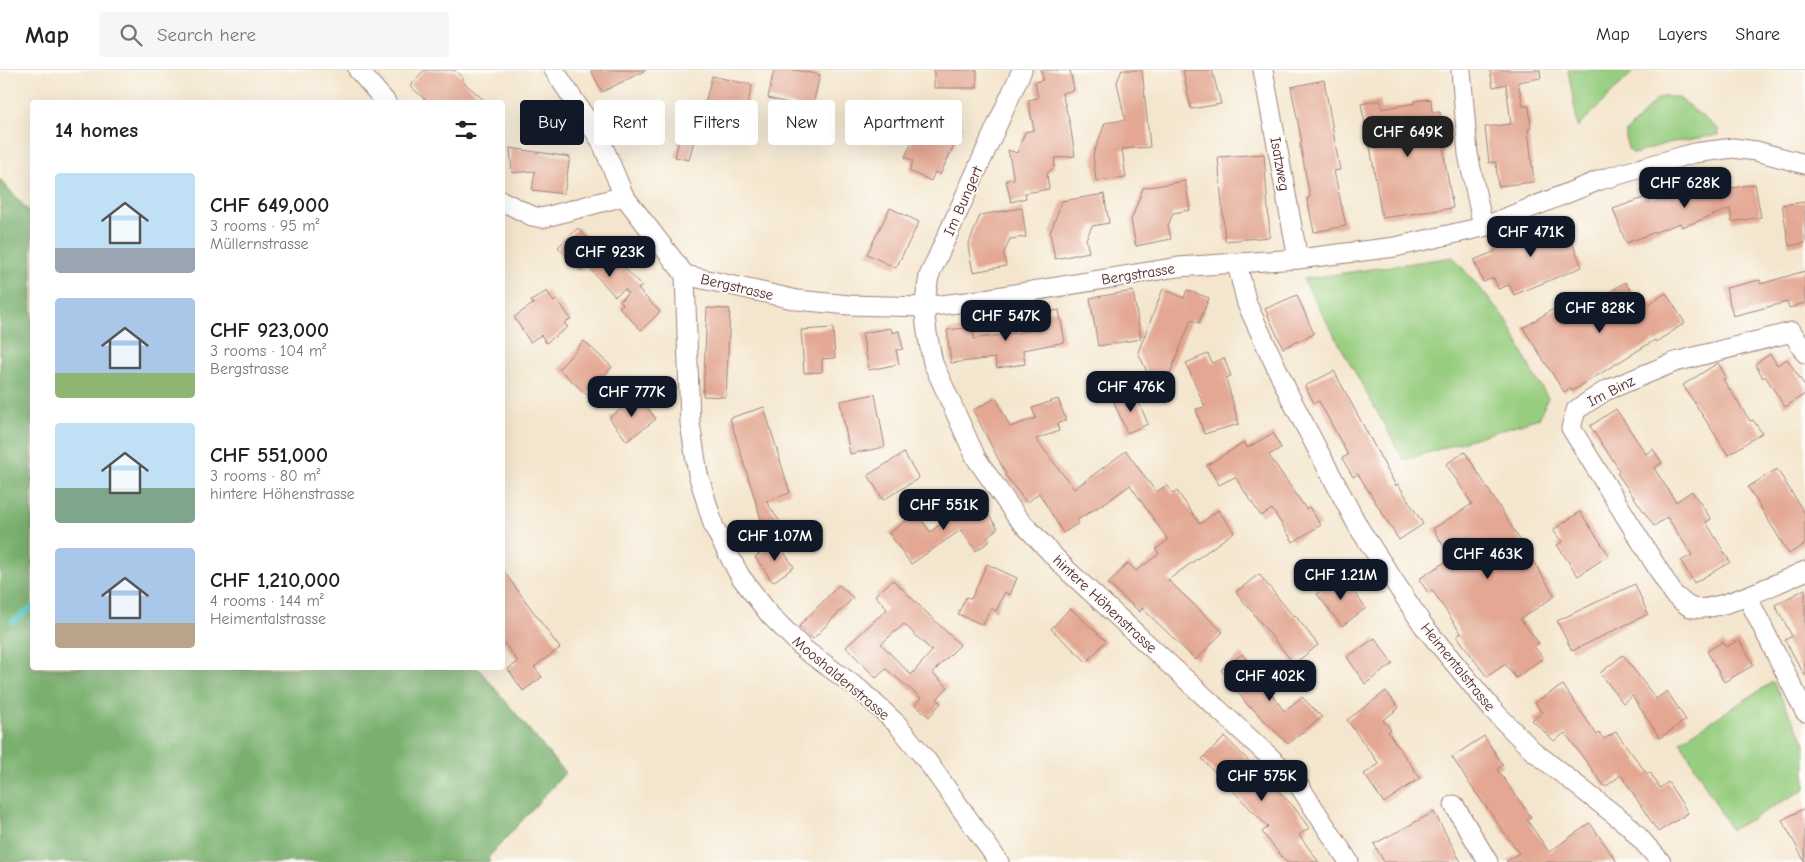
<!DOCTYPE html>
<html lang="en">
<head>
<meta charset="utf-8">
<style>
	body { margin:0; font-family:"Comic Neue",sans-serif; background:#f6f6f6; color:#222; height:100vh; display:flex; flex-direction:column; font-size:19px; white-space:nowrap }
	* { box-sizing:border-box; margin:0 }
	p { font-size:16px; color:#767676 }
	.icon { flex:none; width:28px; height:28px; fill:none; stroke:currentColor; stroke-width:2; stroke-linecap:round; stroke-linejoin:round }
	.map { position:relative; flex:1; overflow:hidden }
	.details { position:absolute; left:30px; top:30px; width:475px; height:570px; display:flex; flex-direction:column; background:#fff; border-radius:5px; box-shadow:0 5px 20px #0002 }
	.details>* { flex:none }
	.guide { position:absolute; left:520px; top:30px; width:475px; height:45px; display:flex; gap:10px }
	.price { position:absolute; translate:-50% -42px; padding:0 11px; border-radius:10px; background:#111827; color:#fff; font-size:16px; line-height:32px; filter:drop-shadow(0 1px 2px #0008) }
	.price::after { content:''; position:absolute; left:50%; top:30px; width:15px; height:11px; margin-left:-8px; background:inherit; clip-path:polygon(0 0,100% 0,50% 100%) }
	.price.on { background:#222; color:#fff }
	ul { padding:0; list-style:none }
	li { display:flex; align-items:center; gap:15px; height:125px; padding:0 25px }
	li span { display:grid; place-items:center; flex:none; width:140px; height:100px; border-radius:5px; color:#555 }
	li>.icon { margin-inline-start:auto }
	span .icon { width:60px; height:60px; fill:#fffc; stroke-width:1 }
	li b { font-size:21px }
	h2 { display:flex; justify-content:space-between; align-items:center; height:60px; padding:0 25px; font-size:21px }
	.pill { padding:0 18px; border-radius:5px; background:#fff; box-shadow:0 5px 20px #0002; font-size:18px; line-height:45px }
	.pill.on { background:#111827; color:#fff }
	header { display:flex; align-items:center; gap:30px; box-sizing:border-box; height:70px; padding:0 25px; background:#fff; border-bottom:1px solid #e0e0e0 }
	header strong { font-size:24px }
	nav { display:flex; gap:28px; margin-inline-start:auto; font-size:18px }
	.search { width:350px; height:45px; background:#f6f6f6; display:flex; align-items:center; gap:12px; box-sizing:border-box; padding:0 18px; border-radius:5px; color:#767676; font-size:19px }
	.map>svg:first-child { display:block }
	.green { fill:#97cd7f; stroke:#707655 }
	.forest { fill:#79b06e; stroke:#62684c }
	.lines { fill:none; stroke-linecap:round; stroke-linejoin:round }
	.stream { stroke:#59c7ce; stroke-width:5.5 }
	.building { fill:#e3a793; fill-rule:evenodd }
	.street-casing { stroke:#9f827c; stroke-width:21 }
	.street { stroke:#fff; stroke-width:19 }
	.labels { text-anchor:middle; stroke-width:4; stroke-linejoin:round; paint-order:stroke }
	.street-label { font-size:15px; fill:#4a1f2b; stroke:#fdfcf7 }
</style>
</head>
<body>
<header>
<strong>Map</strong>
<div class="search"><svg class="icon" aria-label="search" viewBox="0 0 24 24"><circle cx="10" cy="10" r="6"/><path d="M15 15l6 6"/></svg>Search here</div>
<nav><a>Map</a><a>Layers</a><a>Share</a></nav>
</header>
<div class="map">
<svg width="1805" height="792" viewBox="0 0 1805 792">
	<rect width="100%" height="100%" fill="#fdfcf7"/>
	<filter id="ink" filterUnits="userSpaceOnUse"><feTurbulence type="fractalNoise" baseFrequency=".02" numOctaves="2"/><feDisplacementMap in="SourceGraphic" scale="10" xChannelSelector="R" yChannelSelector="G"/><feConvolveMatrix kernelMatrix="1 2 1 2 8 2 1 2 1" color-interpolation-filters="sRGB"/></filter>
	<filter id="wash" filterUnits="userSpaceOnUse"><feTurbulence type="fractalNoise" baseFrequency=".0096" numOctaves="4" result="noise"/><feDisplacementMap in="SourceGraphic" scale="20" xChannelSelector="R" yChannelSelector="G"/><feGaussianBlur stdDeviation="1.12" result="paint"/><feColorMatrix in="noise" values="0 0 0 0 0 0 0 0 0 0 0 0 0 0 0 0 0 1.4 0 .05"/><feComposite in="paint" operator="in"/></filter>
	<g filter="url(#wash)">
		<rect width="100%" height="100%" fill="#f4e6ce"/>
		<!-- green -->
		<g class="green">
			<path d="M1568,0h67l-57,57z"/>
			<path d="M1665,26l14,2 39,31 1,6 -52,8 -33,11 -6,-5 -2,-9v-8l29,-31z"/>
			<path d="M1453,187l54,63 25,52 16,26 -9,20 -135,42 -101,-181z"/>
			<path d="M1773,612l32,61v46l-74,41 -51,-89z"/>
		</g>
		<!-- forest -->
		<path class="forest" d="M0,109l32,36v453h446l87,105 -77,85 2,4h-490z"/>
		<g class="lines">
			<!-- stream -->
			<path class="stream" d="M13,552l19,-15"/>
		</g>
		<g id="blocks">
			<!-- building -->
			<g class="building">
				<path d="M424,0h30l10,9 -2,2 24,21h-58l-18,-16z"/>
				<path d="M591,0h55l-44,22z"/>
				<path d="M774,0h22l24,5 -8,34 -44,-11z"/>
				<rect x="934" y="0" width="43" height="18"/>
				<path d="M1041,0h29l4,20 -12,3 8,31 5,32 -20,2 -1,9 -7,7 2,15 -24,4 1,5 -15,4 -5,-22 8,-1 -6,-29 9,3 8,-21 9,-2 -6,-30 10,-2 -3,-16 8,-2z"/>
				<path d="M1122,0h20l8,77 -28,2 4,29 -30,3 -3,-26 12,-32 20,-3 -8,-38z"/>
				<path d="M1183,0h29l9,34 -30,5z"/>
				<path d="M1490,0h50l1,8 -23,4 5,24h6l2,22 -3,1 6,53 -36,4 -2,-24 -7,1 -4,-36 26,-3 -5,-40 -13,3z"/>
				<path d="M712,6l40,9 -11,48 -41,-11z"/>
				<path d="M1324,10l16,90 -6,1 12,55 -32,6 -7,-34 3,-1 -10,-53 2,-1 -11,-56z"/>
				<path d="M1431,29l1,13h8l5,50 8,46 -71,10 -11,-66 -10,-48 19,-4 2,9 33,-6 -1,-2z"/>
				<path d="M927,39l36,17 -23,49 -5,-3 -4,9 -22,-10 4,-10 -8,-4z"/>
				<path d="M680,66l14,4 -5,20 -14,-3z"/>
				<path d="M510,78l60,9 -6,37 -32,-4 3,-19 -23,2z"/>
				<path d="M1264,84l6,83 -45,4 -7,-84z"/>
				<path d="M1704,109l5,13 46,-8 6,33 -29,5 -2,-13 -48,18 -2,-4 -54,20 -13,-34 36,-13 1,3z"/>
				<path d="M1185,111l5,29 -17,3 -5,13 3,13 -35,7 -5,-26 12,-32z"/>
				<path d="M1104,124l5,29 -17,3 -6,13 3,13 -34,7 -5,-26 12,-32z"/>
				<path d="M1805,132v41l-16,3 -7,-41z"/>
				<path d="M890,138l29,14 -23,46 -29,-14z"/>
				<path d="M1022,138l4,29 -16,2 -6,14 2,13 -33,6 -5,-26 12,-31z"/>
				<path d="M1562,147l20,50 -68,28 -5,-10 -11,4 -4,-11 -11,4 -9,-22 22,-9 -2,-7z"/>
				<path d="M578,158l37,40 5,-5 22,23 -4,3 22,23 -19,18 -22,-23 4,-3 -3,-3 8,-8 -3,-4 -10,7 -29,-31 -6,6 -22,-24z"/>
				<path d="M1805,201v32l-16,5 -2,-6 -54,14 -7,-28 34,-8 1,4z"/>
				<path d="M1625,212l18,26 23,-15 19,30 -29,19 -1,-2 -83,51 -2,-3 -6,4 -41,-64 27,-17 15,-4 3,5 28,-17 3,4z"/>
				<path d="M1163,219l21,9 3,-8 22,8 -10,25 -8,-3 -26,66 -10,4 -17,-38z"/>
				<path d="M547,221l7,11 3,-3 14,20 -7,4 4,4 -22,16 -5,-8 -11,7 -16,-25 19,-13 -2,-3z"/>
				<path d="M1133,221l8,48 -43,7 -8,-48z"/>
				<path d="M1297,225l17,39 -31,14 -18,-39z"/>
				<path d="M707,238l23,1 -4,88 -23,-1z"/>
				<path d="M1059,240l6,32 -42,8 2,14 -28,4 -2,-10 -44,5 -4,-33 26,-3 1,12 60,-9 -3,-15z"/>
				<path d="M833,258l2,30 -13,1v13l-18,1 -3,-43z"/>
				<path d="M891,258l1,5 7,-2 4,18 -7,1 3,14 -30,6 -7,-37z"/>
				<path d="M584,271l28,26 -25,28 -28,-26z"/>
				<path d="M1208,284l4,9 12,-5 7,18 -5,2 13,46 -35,10 -8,-25 9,-2 -19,-44z"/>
				<path d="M1770,284l7,11 10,-6 18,27v8l-20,13 -20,-31 -2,2 -8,-14z"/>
				<path d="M1718,293l8,14 -3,2 27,42 3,-1 9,13 -34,22 -45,-70z"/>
				<path d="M1334,301l62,115 2,-2 25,40 -24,16 -41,-66 -5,3 -11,-19 6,-3 -29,-54 -5,2 -9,-17z"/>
				<path d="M1135,323l13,31 -21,9 -13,-31z"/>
				<path d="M875,324l10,53 -35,7 -10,-53z"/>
				<path d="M638,326l18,23 -29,22 -18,-23z"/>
				<path d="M996,328l14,29 26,-9 -4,-10 26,-9 8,21 -9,4 2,7 -23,8 38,50 52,-38 30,41 11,-7 6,9 4,-3 23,33 18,-14 16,22 -66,48 55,52 -27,28 -54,-52 -2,4 -32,-28 20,-21 8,8 23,-17 -3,-5 12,-9 -38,-55 -19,14 -34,21 2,3 -16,10 -24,-40 -12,10 -22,-28 1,-1 -33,-64z"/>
				<path d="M764,337l26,86 -24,8 20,30 -16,10 -9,-14 2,-1 -33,-108z"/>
				<path d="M1616,339l30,45 7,-5 9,14 -8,5 22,34 16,-11 19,28 -5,3 24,40 -36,21 -13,-22 11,-6 -25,-38 -13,9 -37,-53 3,-2 -30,-45z"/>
				<path d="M1273,363l8,15 -12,7 37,54 3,-2 12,18 -28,17 -21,-33 -11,7 -26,-39 -16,8 -12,-20 38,-23 2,6z"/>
				<path d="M1465,382l90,144 -35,23 19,24 -5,3 9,12 -27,20 -11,-14 -18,13 -30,-41 4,-3 -29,-43 -4,3 -9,-14 32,-21 -18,-29 39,-25 -26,-40z"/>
				<path d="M904,383l15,25 -36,22 -15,-25z"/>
				<path d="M1777,399l28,45v30l-16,10 -41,-67z"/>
				<path d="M976,428l22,30 -11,9 3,4 -14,10 -15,-21 -50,34 -22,-31 28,-20 13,19z"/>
				<path d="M1580,442l29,43 -31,21 -21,-31 5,-3 -9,-12z"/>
				<path d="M777,472l17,25 -21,15 -18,-25z"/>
				<path d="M987,494l30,14 -7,17 -5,-3 -9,19 -5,-3 -8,17 -25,-11 8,-17 5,2z"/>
				<path d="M502,499l58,79 -26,19 8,10 -19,14 -15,-22 10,-7 -16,-22z"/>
				<path d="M1259,504l34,42 2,-1 23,30 -24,19 -58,-72z"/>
				<path d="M1341,506l25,32 -24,18 -25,-32z"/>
				<path d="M893,510l67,65 -28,28 16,14 -11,12 4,4 -12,14 -14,-12 6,-7 -35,-29 -10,9 -30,-31 41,-38 -12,-14zM904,554l28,27 -21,24 -30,-31z"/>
				<path d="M1635,514l13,30 -76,37 -15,-30z"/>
				<path d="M839,515l14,13 -40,41 -14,-13z"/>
				<path d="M1805,519v87l-20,-36 7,-4 -17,-31z"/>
				<path d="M1070,538l36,33 -19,21 -36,-33z"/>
				<path d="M1375,568l18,26 -28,20 -18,-27z"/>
				<path d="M1739,570l15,25 -30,17 -17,-31 16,-9 3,5z"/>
				<path d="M1242,584l42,57 18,-14 20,20 -34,27 -37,-37 -1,1 -29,-38z"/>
				<path d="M1623,585l33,44 11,-8 19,29 -26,18 -28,-42 -9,7 -23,-30z"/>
				<path d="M1563,615l34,50 2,-2 5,6 12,-7 31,42 3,-2 10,16 8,-6 20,31 -30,19 -37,-57 -16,12 -40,-54 -11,8 -22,-21 10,-7 -7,-11z"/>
				<path d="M1386,621l13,17 -16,12 8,10 -3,2 32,46 -36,25 -20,-29 15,-10 -32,-44z"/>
				<path d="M1484,666l19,29 -6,4 34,48 -4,3 22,32 41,-29 27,39h-111l13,-9 -48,-67 -19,-29z"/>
				<path d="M1225,667l69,70 15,21 -10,7 20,27h-33l-24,-30 6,-5 -66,-68z"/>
				<path d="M1805,738v54l-23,-42z"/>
				<path d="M1434,742l27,50h-77l-10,-18z"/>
			</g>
		</g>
	</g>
	<g filter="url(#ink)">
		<use href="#blocks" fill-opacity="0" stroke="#9f827c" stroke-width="1"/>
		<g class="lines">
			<defs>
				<g id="street">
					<path d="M358,0l28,32"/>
					<path d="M554,0l47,71 23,55 61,79 112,25 52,5 75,2 42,-5 212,-35 120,-8 97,-12 88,-20 117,-47 94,-27 39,-5 23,3 49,13"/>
					<path d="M1022,0l-93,206 -5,31 3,26 6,30 43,95 41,59 49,52 230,212 53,81"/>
					<path d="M1263,0l35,189"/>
					<path d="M1461,0l7,84 15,73"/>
					<path d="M502,131l30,15 10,2 82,-22"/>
					<path d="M1237,194l10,40 44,95 68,129 64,97 69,84 40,41 97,76 32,36"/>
					<path d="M685,205l5,148 8,51 16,53 26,49 30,39 35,35 54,39 38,35 30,37 72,101"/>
					<path d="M1805,283l-13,-21 -117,30 -70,29 -29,19 -5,18 103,167c5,3 10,9 16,12 22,9 92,-26 115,-36"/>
					<path d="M1747,526l58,116"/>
					<path d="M1454,735l34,57"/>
				</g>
			</defs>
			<!-- street casing -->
			<use href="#street" class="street-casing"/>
			<!-- street -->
			<use href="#street" class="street"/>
		</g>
	</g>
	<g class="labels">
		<!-- street labels -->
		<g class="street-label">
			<text transform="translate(1280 94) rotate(80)" y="5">Isatzweg</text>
			<text transform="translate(963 131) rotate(-66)" y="5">Im Bungert</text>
			<text transform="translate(1138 204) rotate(-9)" y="5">Bergstrasse</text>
			<text transform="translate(737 217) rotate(13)" y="5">Bergstrasse</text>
			<text transform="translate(1611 321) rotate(-27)" y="5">Im Binz</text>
			<text transform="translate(1105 534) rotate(43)" y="5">hintere Höhenstrasse</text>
			<text transform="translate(1458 597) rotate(51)" y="5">Heimentalstrasse</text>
			<text transform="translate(841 608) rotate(40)" y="5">Mooshaldenstrasse</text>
		</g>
	</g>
</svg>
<b class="price on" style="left:1408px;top:88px">CHF 649K</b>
<b class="price" style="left:1685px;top:139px">CHF 628K</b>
<b class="price" style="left:1531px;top:188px">CHF 471K</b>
<b class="price" style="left:610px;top:208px">CHF 923K</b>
<b class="price" style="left:1600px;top:264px">CHF 828K</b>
<b class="price" style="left:1006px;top:272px">CHF 547K</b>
<b class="price" style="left:1131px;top:343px">CHF 476K</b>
<b class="price" style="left:632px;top:348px">CHF 777K</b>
<b class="price" style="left:944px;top:461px">CHF 551K</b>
<b class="price" style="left:775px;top:492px">CHF 1.07M</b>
<b class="price" style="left:1488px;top:510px">CHF 463K</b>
<b class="price" style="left:1341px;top:531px">CHF 1.21M</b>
<b class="price" style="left:1270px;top:632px">CHF 402K</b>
<b class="price" style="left:1262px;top:732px">CHF 575K</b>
<div class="guide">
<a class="pill on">Buy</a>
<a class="pill">Rent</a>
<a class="pill">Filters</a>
<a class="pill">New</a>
<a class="pill">Apartment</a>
</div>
<section class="details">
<h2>14 homes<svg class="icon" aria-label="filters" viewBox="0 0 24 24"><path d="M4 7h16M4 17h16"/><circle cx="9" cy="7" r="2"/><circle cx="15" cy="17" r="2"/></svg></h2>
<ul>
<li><span style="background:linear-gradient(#bfe0f5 75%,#9aa5b1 0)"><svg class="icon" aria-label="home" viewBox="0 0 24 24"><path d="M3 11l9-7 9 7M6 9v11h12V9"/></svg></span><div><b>CHF 649,000</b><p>3 rooms · 95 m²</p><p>Müllernstrasse</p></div></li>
<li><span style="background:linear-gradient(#a9c7e8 75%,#8fb573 0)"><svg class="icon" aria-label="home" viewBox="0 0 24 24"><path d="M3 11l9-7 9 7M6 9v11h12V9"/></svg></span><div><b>CHF 923,000</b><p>3 rooms · 104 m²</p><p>Bergstrasse</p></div></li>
<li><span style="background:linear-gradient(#bfe0f5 65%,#7fa58c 0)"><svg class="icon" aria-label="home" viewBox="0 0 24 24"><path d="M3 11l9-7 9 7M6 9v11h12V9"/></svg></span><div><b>CHF 551,000</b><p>3 rooms · 80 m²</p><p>hintere Höhenstrasse</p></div></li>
<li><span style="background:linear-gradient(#a9c7e8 75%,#b9a48a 0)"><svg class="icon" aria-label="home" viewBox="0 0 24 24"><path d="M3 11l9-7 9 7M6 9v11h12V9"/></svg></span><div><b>CHF 1,210,000</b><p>4 rooms · 144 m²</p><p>Heimentalstrasse</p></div></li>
</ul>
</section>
</div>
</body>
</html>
